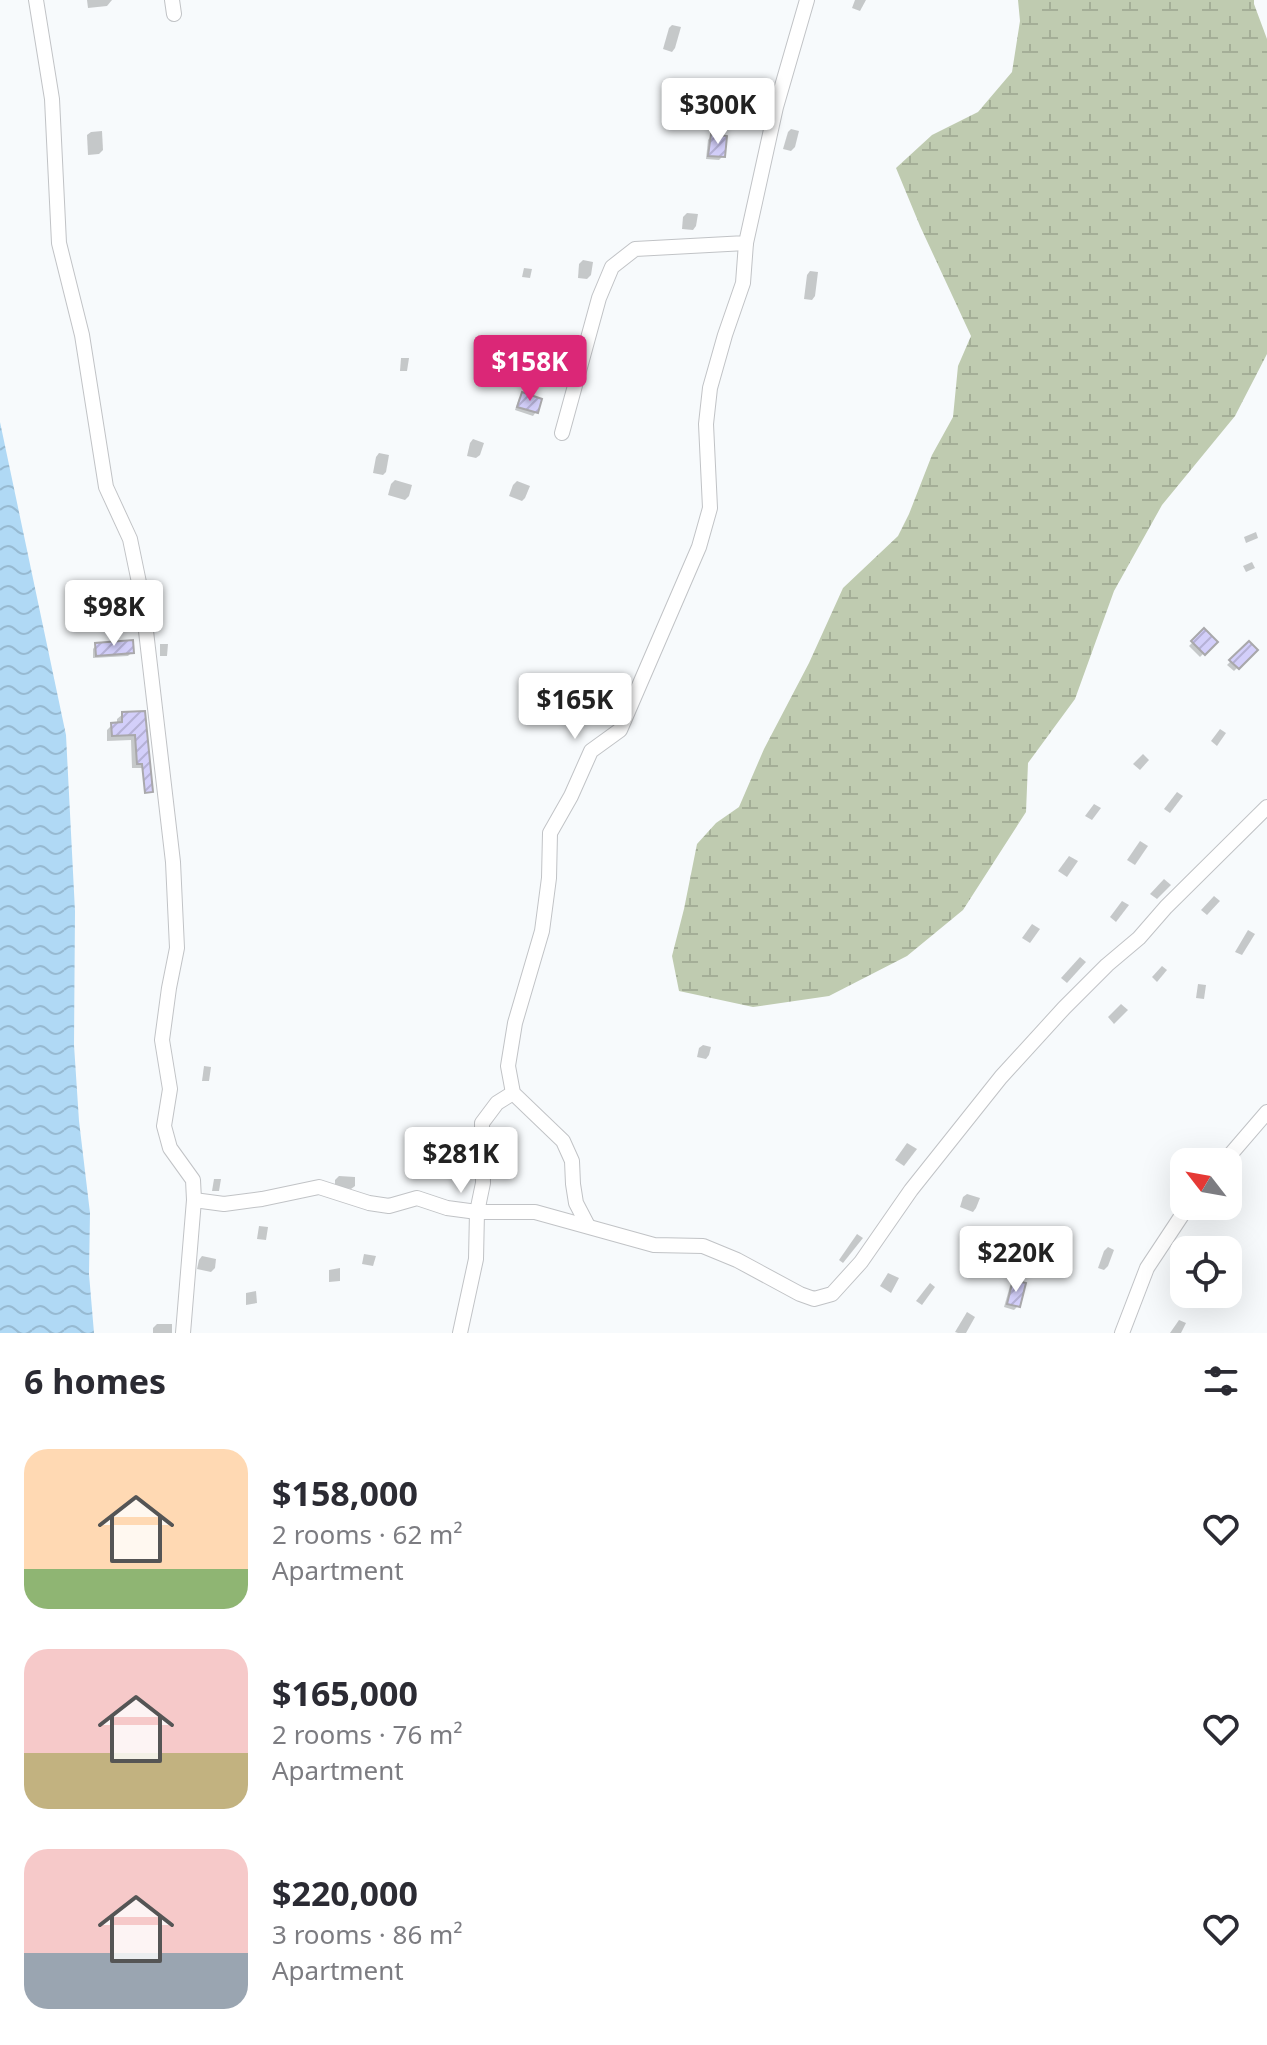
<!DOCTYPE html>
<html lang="en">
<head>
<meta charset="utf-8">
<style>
	body { margin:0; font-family:"Noto Sans",sans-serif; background:#f7f7f7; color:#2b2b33; height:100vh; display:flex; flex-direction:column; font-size:30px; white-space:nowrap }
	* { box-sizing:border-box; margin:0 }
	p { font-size:26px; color:#7c7c81 }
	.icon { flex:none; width:44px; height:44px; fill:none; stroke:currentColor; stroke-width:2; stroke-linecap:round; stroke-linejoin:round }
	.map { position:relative; height:1333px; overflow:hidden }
	.sheet { display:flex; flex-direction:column; background:#fff; flex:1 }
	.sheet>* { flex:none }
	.needle { width:52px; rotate:301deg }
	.tools { position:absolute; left:1170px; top:1148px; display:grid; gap:16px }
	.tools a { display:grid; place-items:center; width:72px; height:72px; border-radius:16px; background:#fff; box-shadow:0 8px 32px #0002; font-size:40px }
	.price { position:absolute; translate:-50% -68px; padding:0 18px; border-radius:8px; background:#fff; color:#222; font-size:26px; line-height:52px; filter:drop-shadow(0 2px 4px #0008) }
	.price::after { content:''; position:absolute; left:50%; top:48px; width:24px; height:18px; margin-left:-12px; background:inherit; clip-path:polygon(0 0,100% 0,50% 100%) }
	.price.on { background:#db2777; color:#fff }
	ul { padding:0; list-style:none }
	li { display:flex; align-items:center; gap:24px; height:200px; padding:0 24px }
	li span { display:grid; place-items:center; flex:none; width:224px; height:160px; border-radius:24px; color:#555 }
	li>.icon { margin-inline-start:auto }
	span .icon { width:96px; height:96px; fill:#fffc; stroke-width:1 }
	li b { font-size:34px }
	h2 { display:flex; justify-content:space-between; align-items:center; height:96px; padding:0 24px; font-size:34px }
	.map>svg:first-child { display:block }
	.wetland { fill:url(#wetland-marsh) }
	.water { fill:url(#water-waves) }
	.shadow { fill:#0003 }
	.building { fill:url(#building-hatch); stroke:#a9a8ab; stroke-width:2 }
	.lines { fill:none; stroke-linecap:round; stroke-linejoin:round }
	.street-casing { stroke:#c1c3c6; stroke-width:16 }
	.street { stroke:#fff; stroke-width:14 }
</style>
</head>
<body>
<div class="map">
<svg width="1267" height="1333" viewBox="0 0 1267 1333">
	<defs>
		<pattern id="wetland-marsh" width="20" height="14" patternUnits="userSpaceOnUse" patternTransform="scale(2)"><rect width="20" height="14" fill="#bfcbb0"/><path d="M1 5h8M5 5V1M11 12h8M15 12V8" fill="none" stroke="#a4ae97"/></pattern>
		<pattern id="water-waves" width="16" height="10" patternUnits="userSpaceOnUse" patternTransform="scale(2)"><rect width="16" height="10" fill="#b0d9f5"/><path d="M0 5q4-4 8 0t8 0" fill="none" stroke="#97bad2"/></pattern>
		<pattern id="building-hatch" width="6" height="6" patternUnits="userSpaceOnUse" patternTransform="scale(2)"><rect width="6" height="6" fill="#d3cffa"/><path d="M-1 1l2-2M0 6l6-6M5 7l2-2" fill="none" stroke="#b5b1d6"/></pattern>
	</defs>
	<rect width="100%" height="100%" fill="#f7fafc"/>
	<!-- wetland -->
	<path class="wetland" d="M1018,0h236v4l13,35v315l-32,62 -73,89 -48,86 -39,108 -47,64 -2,49 -63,98 -56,46 -78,40 -76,11 -74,-16 -7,-35 12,-47 13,-65 19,-21 23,-16 25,-58 45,-86 34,-75 55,-52 11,-22 23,-59 21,-38 5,-51 13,-30 -51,-110 -24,-58 36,-33 46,-23 34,-40 8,-51z"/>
	<!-- water -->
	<path class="water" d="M0,422l66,313 9,176 -1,134 5,76 11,92 -1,61 5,59h-94z"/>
	<!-- shadow -->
	<g class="shadow">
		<path d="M87,0h25l-5,6 -19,2z"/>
		<path d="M855,0h11l-6,11 -8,-3z"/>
		<path d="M672,25l9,2 -6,21 -3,4 -9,-3 6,-21z"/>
		<path d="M791,129l8,2 -4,16 -4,4 -8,-2 5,-17z"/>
		<path d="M102,131l1,19 -4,4 -11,1 -1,-20 4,-3z"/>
		<path d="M711,136l12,20 -4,4 -13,-1 2,-19z"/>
		<path d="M687,213l11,1 -2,12 -3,4 -11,-1 1,-12z"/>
		<path d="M583,260l10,2 -2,13 -4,4 -9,-1 1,-14z"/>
		<path d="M524,268l8,1 -2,9 -8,-1z"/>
		<path d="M810,271l8,1 -3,24 -3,4 -8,-1 3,-24z"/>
		<path d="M401,358h8l-2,13h-7z"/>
		<path d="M506,367l10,3 -5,13 -4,4 -9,-4 5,-13z"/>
		<path d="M522,394l14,18 -3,4 -18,-6 4,-12z"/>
		<path d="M473,439l11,4 -4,12 -4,3 -9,-2 3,-13z"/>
		<path d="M379,453l10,2 -3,17 -3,3 -10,-2 3,-16z"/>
		<path d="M395,480l17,5 -3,11 -4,4 -17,-5 3,-11z"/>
		<path d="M517,481l13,5 -5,12 -3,3 -13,-5 4,-11z"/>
		<path d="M1256,532l2,6 -12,5 -2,-6z"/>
		<path d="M1252,562l3,6 -9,4 -3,-6z"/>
		<path d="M1204,631l11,11 -15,15 -11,-11z"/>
		<path d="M1249,643l6,7 -21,21 -7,-6z"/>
		<path d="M160,644h8l-1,12h-7z"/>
		<path d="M96,645l36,7 -4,4 -35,2v-9z"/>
		<path d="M144,713v55h-12l-1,-28 -24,1v-11l5,-5 5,-1v-5l6,-5z"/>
		<path d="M1220,729l6,4 -9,13 -6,-5z"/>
		<path d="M1143,754l6,6 -9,10 -7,-6z"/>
		<path d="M1177,792l6,4 -13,17 -6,-4z"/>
		<path d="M1094,804l7,4 -9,12 -7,-4z"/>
		<path d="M1140,841l8,5 -13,19 -8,-5z"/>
		<path d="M1069,856l9,5 -11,16 -9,-6z"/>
		<path d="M1164,879l7,6 -14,14 -7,-5z"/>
		<path d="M1214,896l6,5 -13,14 -6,-5z"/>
		<path d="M1122,901l7,4 -13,17 -6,-5z"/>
		<path d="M1032,924l8,5 -10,14 -8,-5z"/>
		<path d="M1248,930l7,4 -13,21 -7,-3z"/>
		<path d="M1080,957l6,5 -19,21 -6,-5z"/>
		<path d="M1162,966l5,4 -10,12 -5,-5z"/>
		<path d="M1198,984l8,1 -2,14 -8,-1z"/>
		<path d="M1121,1004l7,6 -14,14 -6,-7z"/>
		<path d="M703,1045l8,2 -2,8 -3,4 -9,-2 2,-9z"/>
		<path d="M204,1066l7,1 -2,14h-7z"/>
		<path d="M907,1143l10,6 -13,17 -9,-6z"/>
		<path d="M339,1176l16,1v9l-4,3 -16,-3v-6z"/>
		<path d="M214,1179h7l-2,12h-7z"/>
		<path d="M967,1194l13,4 -4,10 -3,4 -13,-5 3,-10z"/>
		<path d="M259,1226l9,1 -2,13 -9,-1z"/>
		<path d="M857,1234l6,4 -20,25 -4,-3z"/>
		<path d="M1108,1247l6,3 -6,16 -4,4 -6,-2 6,-17z"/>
		<path d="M364,1254l12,2 -3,10 -11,-2z"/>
		<path d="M202,1256l14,3 -1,9 -4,4 -14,-3 2,-9z"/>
		<path d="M340,1268v13l-11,1v-12z"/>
		<path d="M888,1273l11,5 -8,15 -11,-7z"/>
		<path d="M1013,1282l5,24 -4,4 -10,-3 6,-21z"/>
		<path d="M930,1283l5,4 -13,18 -6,-4z"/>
		<path d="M256,1291l1,12 -11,2v-12z"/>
		<path d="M967,1312l8,5 -9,16h-8l-3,-1z"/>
		<path d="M1179,1320l7,3 -5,10h-11z"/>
		<path d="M157,1324h15v9h-19v-5z"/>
	</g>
	<!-- building -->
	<g class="building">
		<path d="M711,134l16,2 -2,21 -17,-1z"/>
		<path d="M522,392l20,7 -4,14 -21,-6z"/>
		<path d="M1204,628l14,14 -13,13 -14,-14z"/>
		<path d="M133,640l1,13 -38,3 -1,-13z"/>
		<path d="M1249,641l9,9 -19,19 -10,-9z"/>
		<path d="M145,711l8,81 -8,1 -3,-29h-5l-2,-29 -23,1 -1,-13 11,-1v-10z"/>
		<path d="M1013,1280l13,3 -6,24 -13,-3z"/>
	</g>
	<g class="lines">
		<defs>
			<g id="street">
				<path d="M36,0l16,99 7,144 23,92 24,152 24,52 12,58 31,265 4,86 -8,40 -7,52 8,49 -6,37 6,22 23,32 1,20 -11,133"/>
				<path d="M172,0l2,14"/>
				<path d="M562,433l37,-135 13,-31 23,-18 111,-6 30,-136 31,-107"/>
				<path d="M1224,1162l43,-50"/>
				<path d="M194,1200l30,4 38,-5 57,-12 50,16 20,3 28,-8 30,10 30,4h58l119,33 49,1 34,14 63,34 14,5 18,-5 29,-32 50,-72 90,-113 63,-69 43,-43 32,-27 27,-31 101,-100"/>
				<path d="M588,1226l-12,-23 -3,-19 -1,-23 -9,-20 -50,-48 -5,-27 7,-43 27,-92 7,-53 1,-45 21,-37 20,-45 29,-21 79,-183 11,-39 -4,-84 4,-36 15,-53 18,-52 3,-40"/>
				<path d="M460,1333l16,-74 1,-47 6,-29 -1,-60 15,-20 16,-10"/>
				<path d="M1122,1333l25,-65 41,-62"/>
			</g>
		</defs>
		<!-- street casing -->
		<use href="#street" class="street-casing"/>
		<!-- street -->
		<use href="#street" class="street"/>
	</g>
</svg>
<div class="tools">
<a><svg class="needle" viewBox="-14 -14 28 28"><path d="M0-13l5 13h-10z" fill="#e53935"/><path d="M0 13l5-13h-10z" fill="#7c7c81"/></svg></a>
<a><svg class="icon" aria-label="locate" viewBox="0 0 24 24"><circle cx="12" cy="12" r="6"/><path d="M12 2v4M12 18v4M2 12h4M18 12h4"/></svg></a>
</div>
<b class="price" style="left:718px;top:146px">$300K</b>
<b class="price on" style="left:530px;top:403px">$158K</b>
<b class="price" style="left:114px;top:648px">$98K</b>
<b class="price" style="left:575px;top:741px">$165K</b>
<b class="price" style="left:461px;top:1195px">$281K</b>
<b class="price" style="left:1016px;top:1294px">$220K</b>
</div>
<section class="sheet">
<h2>6 homes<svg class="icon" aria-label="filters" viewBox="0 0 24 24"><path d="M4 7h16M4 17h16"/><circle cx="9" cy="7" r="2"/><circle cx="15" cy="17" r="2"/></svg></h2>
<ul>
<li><span style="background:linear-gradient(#ffd9b3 75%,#8fb573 0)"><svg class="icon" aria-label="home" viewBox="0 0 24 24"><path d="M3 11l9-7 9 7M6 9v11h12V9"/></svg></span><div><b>$158,000</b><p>2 rooms · 62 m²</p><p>Apartment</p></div><svg class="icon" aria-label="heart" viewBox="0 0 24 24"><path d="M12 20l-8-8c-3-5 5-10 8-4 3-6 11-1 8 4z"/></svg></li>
<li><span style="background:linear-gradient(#f6c9c9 65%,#c2b280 0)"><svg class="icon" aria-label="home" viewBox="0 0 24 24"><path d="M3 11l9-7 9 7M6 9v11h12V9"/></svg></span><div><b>$165,000</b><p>2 rooms · 76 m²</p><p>Apartment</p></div><svg class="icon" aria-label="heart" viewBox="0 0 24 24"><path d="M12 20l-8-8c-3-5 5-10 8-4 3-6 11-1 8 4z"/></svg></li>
<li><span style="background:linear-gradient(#f6c9c9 65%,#9aa5b1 0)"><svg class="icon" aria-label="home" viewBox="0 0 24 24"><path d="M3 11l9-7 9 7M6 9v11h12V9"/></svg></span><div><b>$220,000</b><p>3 rooms · 86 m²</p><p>Apartment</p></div><svg class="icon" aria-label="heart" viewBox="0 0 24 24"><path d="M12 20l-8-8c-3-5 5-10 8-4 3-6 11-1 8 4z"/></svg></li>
</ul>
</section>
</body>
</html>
